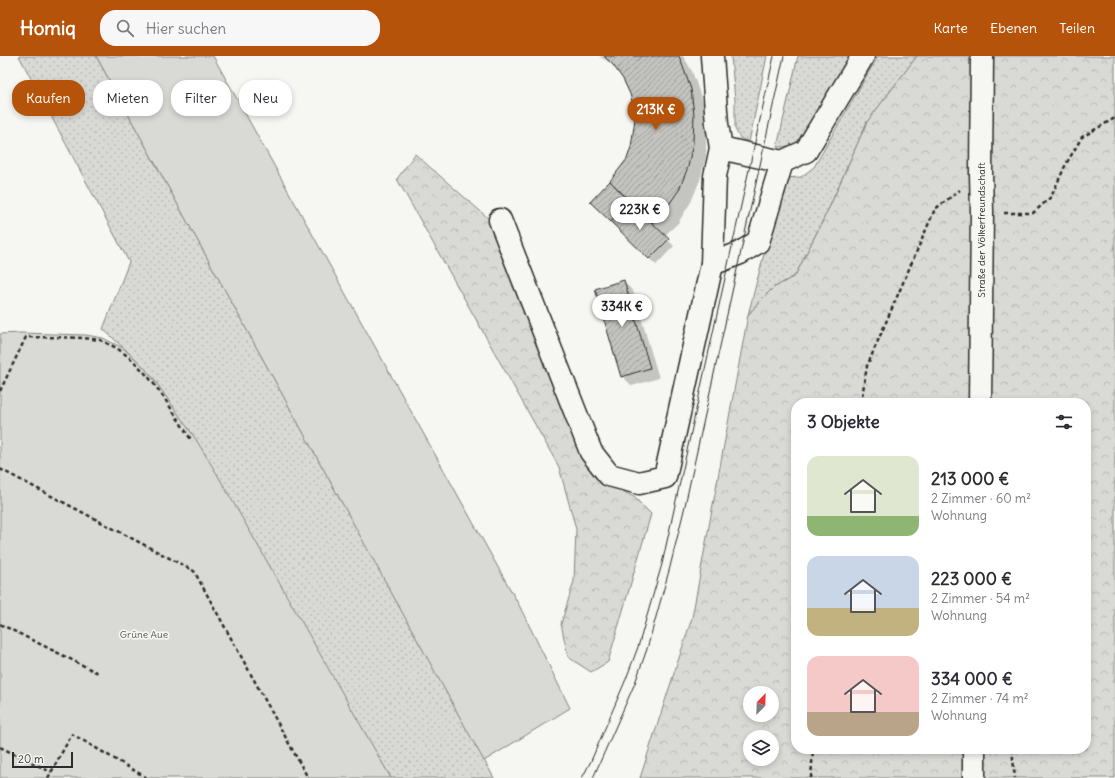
<!DOCTYPE html>
<html lang="de">
<head>
<meta charset="utf-8">
<style>
	body { margin:0; font-family:Delius,sans-serif; background:#f7f7f7; color:#2b2b33; height:100vh; display:flex; flex-direction:column; font-size:15px; white-space:nowrap }
	* { box-sizing:border-box; margin:0 }
	p { font-size:13px; color:#7c7c81 }
	.icon { flex:none; width:22px; height:22px; fill:none; stroke:currentColor; stroke-width:2; stroke-linecap:round; stroke-linejoin:round }
	.map { position:relative; flex:1; overflow:hidden }
	.sheet { position:absolute; left:791px; top:342px; width:300px; height:356px; display:flex; flex-direction:column; background:#fff; border-radius:16px; box-shadow:0 2px 6px #0003 }
	.sheet>* { flex:none }
	.banner { position:absolute; left:12px; top:24px; width:380px; height:36px; display:flex; gap:8px }
	.needle { width:26px; rotate:23deg }
	.controls { position:absolute; left:743px; top:630px; display:grid; gap:8px }
	.controls a { display:grid; place-items:center; width:36px; height:36px; border-radius:50%; background:#fff; box-shadow:0 2px 6px #0003; font-size:20px }
	.scale { position:absolute; left:12px; bottom:10px; width:61px; box-sizing:border-box; padding-left:4px; border:2px solid #2b2b2b; border-top:0; font-size:11px; line-height:14px; white-space:nowrap; color:#2b2b2b; -webkit-text-stroke:3px #f6f6f2; paint-order:stroke }
	.price { position:absolute; translate:-50% -34px; padding:0 9px; border-radius:14px; background:#fff; color:#222; font-size:13px; line-height:26px; filter:drop-shadow(0 1px 2px #0008) }
	.price::after { content:''; position:absolute; left:50%; top:24px; width:12px; height:9px; margin-left:-6px; background:inherit; clip-path:polygon(0 0,100% 0,50% 100%) }
	.price.on { background:#b45309; color:#fff }
	ul { padding:0; list-style:none }
	li { display:flex; align-items:center; gap:12px; height:100px; padding:0 16px }
	li span { display:grid; place-items:center; flex:none; width:112px; height:80px; border-radius:12px; color:#555 }
	li>.icon { margin-inline-start:auto }
	span .icon { width:48px; height:48px; fill:#fffc; stroke-width:1 }
	li b { font-size:17px }
	h2 { display:flex; justify-content:space-between; align-items:center; height:48px; padding:0 16px; font-size:17px }
	.pill { padding:0 14px; border-radius:16px; background:#fff; box-shadow:0 2px 6px #0003; font-size:14px; line-height:36px }
	.pill.on { background:#b45309; color:#fff }
	header { display:flex; align-items:center; gap:24px; box-sizing:border-box; height:56px; padding:0 20px; background:#b45309; color:#fff }
	header strong { font-size:19px }
	nav { display:flex; gap:22px; margin-inline-start:auto; font-size:14px }
	.search { width:280px; height:36px; background:#f7f7f7; display:flex; align-items:center; gap:10px; box-sizing:border-box; padding:0 14px; border-radius:16px; color:#7c7c81; font-size:15px }
	.map>svg:first-child { display:block }
	.grass { fill:url(#grass-dots); stroke:#828280 }
	.forest { fill:url(#forest-crowns); stroke:#828280; fill-rule:evenodd }
	.green { fill:#d9d9d5; stroke:#828280 }
	.shadow { fill:#0003 }
	.building { fill:url(#building-hatch); stroke:#2b2b2b }
	.lines { fill:none; stroke-linecap:round; stroke-linejoin:round }
	.minor-casing { stroke:#2b2b2b; stroke-width:25 }
	.major-casing { stroke:#2b2b2b; stroke-width:25 }
	.path { stroke:#2b2b2b; stroke-width:2.5; stroke-dasharray:4 3; stroke-linecap:butt }
	.minor { stroke:#f6f6f2; stroke-width:22 }
	.major { stroke:#f6f6f2; stroke-width:22 }
	.tram { stroke:#2b2b2b; stroke-width:1 }
	.labels { text-anchor:middle; stroke-width:3.5; stroke-linejoin:round; paint-order:stroke }
	.street-label { font-size:10px; fill:#2b2b2b; stroke:#f6f6f2 }
	.park-label { font-size:10px; fill:#565656; stroke:#f6f6f2 }
</style>
</head>
<body>
<header>
<strong>Homiq</strong>
<div class="search"><svg class="icon" aria-label="search" viewBox="0 0 24 24"><circle cx="10" cy="10" r="6"/><path d="M15 15l6 6"/></svg>Hier suchen</div>
<nav><a>Karte</a><a>Ebenen</a><a>Teilen</a></nav>
</header>
<div class="map">
<svg width="1115" height="722" viewBox="0 0 1115 722">
	<defs>
		<pattern id="grass-dots" width="8" height="8" patternUnits="userSpaceOnUse"><rect width="8" height="8" fill="#d9d9d5"/><path d="M2 2h.1M6 6h.1" fill="none" stroke="#babab7" stroke-width="1.8" stroke-linecap="round"/></pattern>
		<pattern id="forest-crowns" width="20" height="18" patternUnits="userSpaceOnUse"><rect width="20" height="18" fill="#d9d9d5"/><path d="M2 6a3 3 0 1 1 6 0M12 15a3 3 0 1 1 6 0" fill="none" stroke="#babab7"/></pattern>
		<pattern id="building-hatch" width="6" height="6" patternUnits="userSpaceOnUse"><rect width="6" height="6" fill="#c3c3c0"/><path d="M-1 1l2-2M0 6l6-6M5 7l2-2" fill="none" stroke="#9f9f9c"/></pattern>
	</defs>
	<rect width="100%" height="100%" fill="#f6f6f2"/>
	<filter id="ink" filterUnits="userSpaceOnUse"><feTurbulence type="fractalNoise" baseFrequency=".025" numOctaves="2"/><feDisplacementMap in="SourceGraphic" scale="8" xChannelSelector="R" yChannelSelector="G"/><feConvolveMatrix kernelMatrix="1 2 1 2 8 2 1 2 1" color-interpolation-filters="sRGB"/></filter>
	<g filter="url(#ink)">
		<!-- grass -->
		<g class="grass">
			<path d="M19,0h77l398,722h-103l-238,-400 -13,-15 -37,-34 26,-67z"/>
			<path d="M731,0h36l-18,86 -9,-4 -5,-9v-29z"/>
			<path d="M798,0h52l-46,82c-9,7 -16,9 -27,9z"/>
			<path d="M878,0h39l-50,66 -37,84 -35,70 -22,12 -11,11 -14,16 36,-137 17,-1 13,-10z"/>
		</g>
		<!-- forest -->
		<g class="forest">
			<path d="M917,0h198v722h-475l52,-160 56,-303 14,-16 11,-11 22,-12 35,-70 37,-84zM796,347h290v346h-290zM750,637h22v22h-22zM750,681h22v22h-22z"/>
			<path d="M415,98l81,71 111,258 27,14 17,17 -43,148 -17,10 -23,-15 -7,-33 13,-43 2,-52 -17,-62 -162,-288z"/>
		</g>
		<!-- green -->
		<g class="green">
			<path d="M96,0h117l306,549 51,103 -86,53z"/>
			<path d="M21,277l65,2 17,3 20,10 18,16 12,14 42,60 22,36 174,304h-391v-444z"/>
		</g>
		<!-- shadow -->
		<g class="shadow">
			<path d="M599,0h84l9,15 11,32 3,25v28l-6,24 -9,22 -13,21 -14,13 10,10 -18,19 -65,-63 20,-20 17,-23 4,-12 4,-28 -2,-11 -3,-14 -7,-16 -9,-12z"/>
			<path d="M624,226l9,9 26,87 -27,8 -10,-10z"/>
		</g>
		<!-- building -->
		<g class="building">
			<path d="M604,0h75l12,33 3,26 -1,28 -5,24 -9,23 -14,20 -13,13 -42,-42 17,-22 4,-12 4,-28 -1,-11 -4,-14 -7,-15 -10,-14z"/>
			<path d="M610,125l20,21 -19,20 -21,-20z"/>
			<path d="M630,146l39,37 -20,20 -38,-37z"/>
			<path d="M624,224l26,88 -29,9 -26,-88z"/>
		</g>
		<g class="lines">
			<defs>
				<g id="minor">
					<path d="M712,0l5,68 4,24 61,14 24,-11 57,-95"/>
					<path d="M721,92l-6,28 -3,88 28,-11 18,-11 24,-80"/>
					<path d="M500,164l91,232 18,23 30,8 26,-6 47,-213"/>
				</g>
				<g id="major">
					<path d="M980,347l2,-191 -1,-38 1,-118"/>
					<path d="M974,722v-29"/>
				</g>
			</defs>
			<!-- minor casing -->
			<use href="#minor" class="minor-casing"/>
			<!-- major casing -->
			<use href="#major" class="major-casing"/>
			<!-- path -->
			<g class="path">
				<path d="M1004,157h29l18,-16 15,-33 16,-27 33,-19"/>
				<path d="M0,335l26,-54c24,1 50,-1 74,3 4,1 7,4 11,5 36,19 59,63 81,96"/>
				<path d="M861,347l6,-37 68,-157 25,-19"/>
				<path d="M0,413l194,102 114,207"/>
				<path d="M0,568l98,49"/>
				<path d="M0,691l51,25"/>
				<path d="M1012,693l3,29"/>
				<path d="M48,722l24,-44 75,44"/>
				<path d="M811,722l2,-29"/>
			</g>
			<!-- minor -->
			<use href="#minor" class="minor"/>
			<!-- major -->
			<use href="#major" class="major"/>
			<!-- tram -->
			<g class="tram">
				<path d="M582,722l9,-17 35,-82 12,-32 24,-83 112,-508"/>
				<path d="M593,722l42,-95 12,-34 23,-82 14,-57 100,-454"/>
			</g>
		</g>
	</g>
	<g class="labels">
		<!-- street labels -->
		<g class="street-label">
			<text transform="translate(981 174) rotate(-90)" y="4">Straße der Völkerfreundschaft</text>
		</g>
		<!-- park labels -->
		<g class="park-label">
			<text x="144" y="582">Grüne Aue</text>
		</g>
	</g>
</svg>
<div class="controls">
<a><svg class="needle" viewBox="-14 -14 28 28"><path d="M0-13l5 13h-10z" fill="#e53935"/><path d="M0 13l5-13h-10z" fill="#7c7c81"/></svg></a>
<a><svg class="icon" aria-label="layers" viewBox="0 0 24 24"><path d="M12 4l9 5-9 5-9-5zM3 14l9 5 9-5"/></svg></a>
</div>
<div class="scale">20 m</div>
<b class="price on" style="left:656px;top:75px">213K €</b>
<b class="price" style="left:640px;top:175px">223K €</b>
<b class="price" style="left:622px;top:272px">334K €</b>
<div class="banner">
<a class="pill on">Kaufen</a>
<a class="pill">Mieten</a>
<a class="pill">Filter</a>
<a class="pill">Neu</a>
</div>
<section class="sheet">
<h2>3 Objekte<svg class="icon" aria-label="filters" viewBox="0 0 24 24"><path d="M4 7h16M4 17h16"/><circle cx="9" cy="7" r="2"/><circle cx="15" cy="17" r="2"/></svg></h2>
<ul>
<li><span style="background:linear-gradient(#dfe7d0 75%,#8fb573 0)"><svg class="icon" aria-label="home" viewBox="0 0 24 24"><path d="M3 11l9-7 9 7M6 9v11h12V9"/></svg></span><div><b>213 000 €</b><p>2 Zimmer · 60 m²</p><p>Wohnung</p></div></li>
<li><span style="background:linear-gradient(#c9d6e8 65%,#c2b280 0)"><svg class="icon" aria-label="home" viewBox="0 0 24 24"><path d="M3 11l9-7 9 7M6 9v11h12V9"/></svg></span><div><b>223 000 €</b><p>2 Zimmer · 54 m²</p><p>Wohnung</p></div></li>
<li><span style="background:linear-gradient(#f6c9c9 70%,#b9a48a 0)"><svg class="icon" aria-label="home" viewBox="0 0 24 24"><path d="M3 11l9-7 9 7M6 9v11h12V9"/></svg></span><div><b>334 000 €</b><p>2 Zimmer · 74 m²</p><p>Wohnung</p></div></li>
</ul>
</section>
</div>
</body>
</html>
